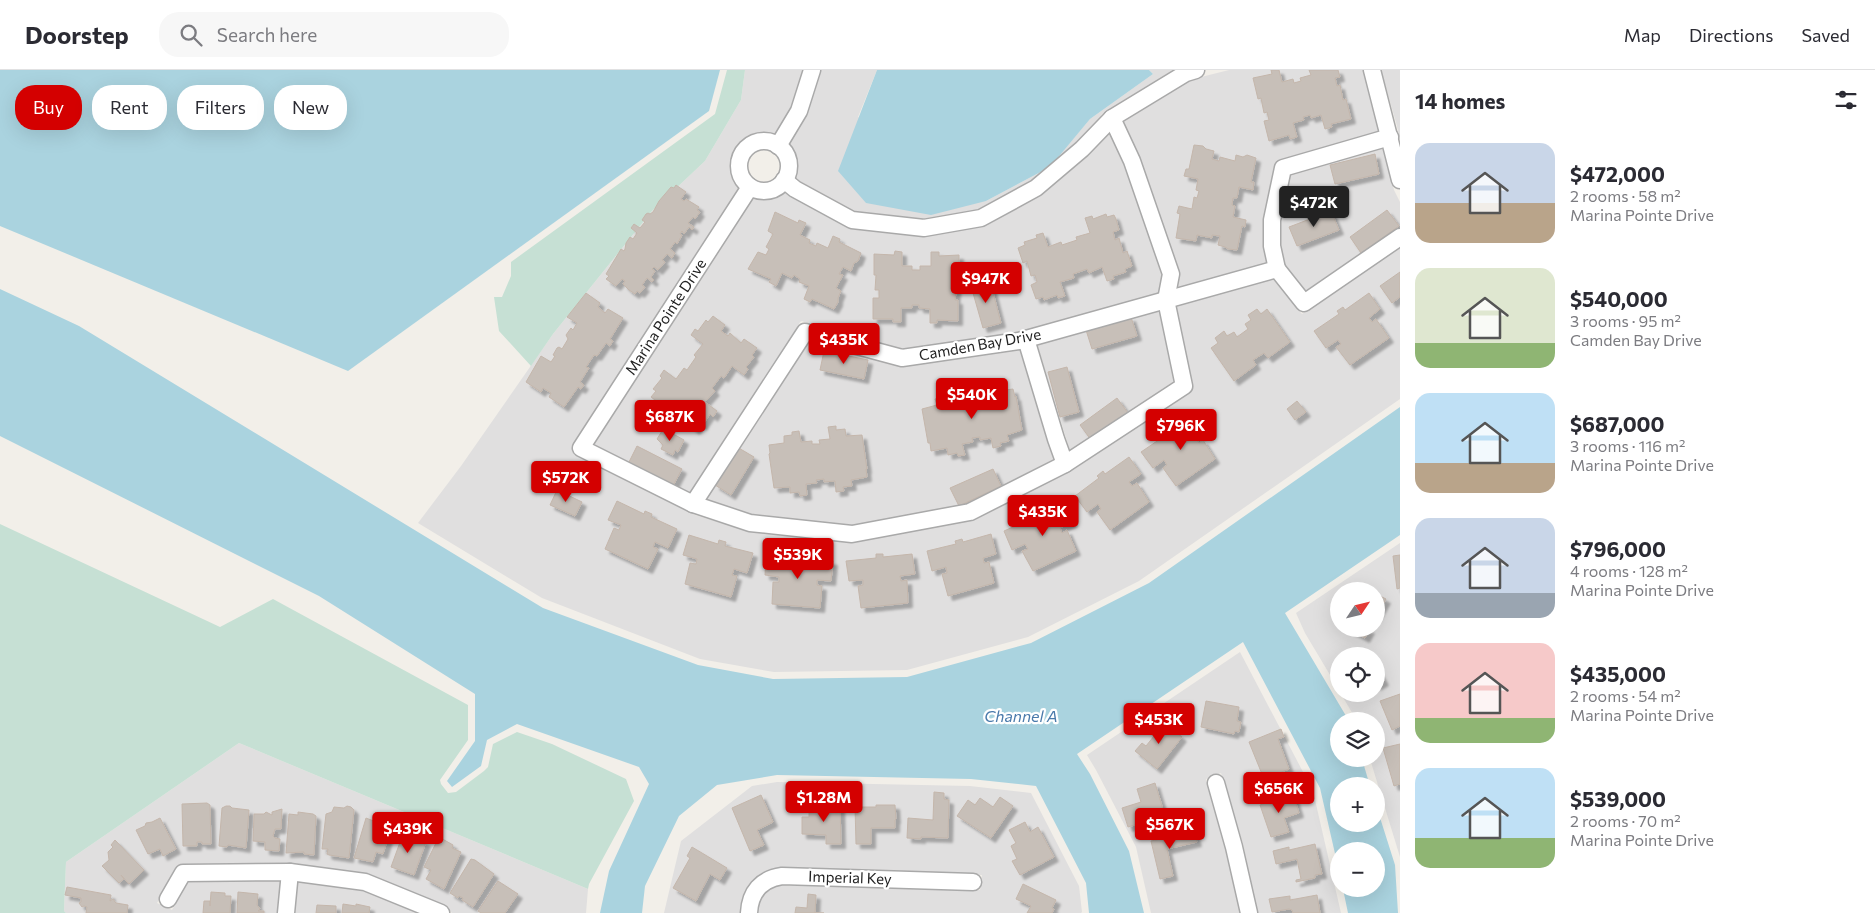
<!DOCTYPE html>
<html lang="en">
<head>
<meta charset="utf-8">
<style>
	body { margin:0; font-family:Commissioner,sans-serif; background:#f7f7f7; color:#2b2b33; height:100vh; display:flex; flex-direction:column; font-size:19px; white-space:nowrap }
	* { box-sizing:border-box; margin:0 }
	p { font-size:16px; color:#7c7c81 }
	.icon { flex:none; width:28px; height:28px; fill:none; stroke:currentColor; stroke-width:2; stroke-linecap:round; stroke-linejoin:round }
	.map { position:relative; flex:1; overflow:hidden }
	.side { display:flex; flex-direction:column; background:#fff; width:475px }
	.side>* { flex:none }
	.banner { position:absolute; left:15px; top:15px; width:475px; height:45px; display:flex; gap:10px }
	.needle { width:32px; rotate:55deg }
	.buttons { position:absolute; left:1330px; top:512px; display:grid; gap:10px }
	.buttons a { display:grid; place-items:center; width:55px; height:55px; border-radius:50%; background:#fff; box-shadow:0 5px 20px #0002; font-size:25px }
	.price { position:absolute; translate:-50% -42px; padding:0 11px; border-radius:5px; background:#d40000; color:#fff; font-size:16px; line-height:32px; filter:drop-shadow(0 1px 2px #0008) }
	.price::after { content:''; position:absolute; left:50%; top:30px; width:15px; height:11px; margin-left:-8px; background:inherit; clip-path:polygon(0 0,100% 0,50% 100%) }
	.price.on { background:#222; color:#fff }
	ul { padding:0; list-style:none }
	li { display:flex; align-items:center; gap:15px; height:125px; padding:0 15px }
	li span { display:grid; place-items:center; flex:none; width:140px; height:100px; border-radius:15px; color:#555 }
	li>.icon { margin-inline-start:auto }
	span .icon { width:60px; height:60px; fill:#fffc; stroke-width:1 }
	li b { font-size:21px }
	h2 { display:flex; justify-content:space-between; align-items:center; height:60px; padding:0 15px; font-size:21px }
	.chip { padding:0 18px; border-radius:20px; background:#fff; box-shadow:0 5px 20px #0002; font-size:18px; line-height:45px }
	.chip.on { background:#d40000; color:#fff }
	header { display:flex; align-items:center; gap:30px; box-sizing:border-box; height:70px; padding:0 25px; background:#fff; border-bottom:1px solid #e1e1e2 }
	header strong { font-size:24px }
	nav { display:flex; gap:28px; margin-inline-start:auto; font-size:18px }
	.search { width:350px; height:45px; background:#f7f7f7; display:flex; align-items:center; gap:12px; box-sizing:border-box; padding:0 18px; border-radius:20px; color:#7c7c81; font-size:19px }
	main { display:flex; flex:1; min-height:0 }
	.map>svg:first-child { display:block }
	.residential { fill:#e0dfdf; fill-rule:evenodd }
	.wetland { fill:#c6e0d4 }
	.water { fill:#aad3df }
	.building { fill:#c7bfb8; stroke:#c4b6ab; filter:url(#shadow) }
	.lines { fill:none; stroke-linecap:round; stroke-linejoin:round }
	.minor-casing { stroke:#a9a9a9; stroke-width:19 }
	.minor { stroke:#fff; stroke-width:16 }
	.labels { text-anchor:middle; stroke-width:4.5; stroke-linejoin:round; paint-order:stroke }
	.street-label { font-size:15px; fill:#222; stroke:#fff }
	.water-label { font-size:16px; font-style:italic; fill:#4a7aab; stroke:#fff }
</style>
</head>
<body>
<header>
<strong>Doorstep</strong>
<div class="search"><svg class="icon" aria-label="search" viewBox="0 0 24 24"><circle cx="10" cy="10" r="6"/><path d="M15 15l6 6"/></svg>Search here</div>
<nav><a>Map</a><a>Directions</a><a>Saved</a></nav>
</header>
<main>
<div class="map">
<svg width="1400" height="843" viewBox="0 0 1400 843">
	<defs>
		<filter id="shadow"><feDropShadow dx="4.5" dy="4.5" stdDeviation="1" flood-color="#0004"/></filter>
	</defs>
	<rect width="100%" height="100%" fill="#f2efe9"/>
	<!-- residential -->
	<g class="residential">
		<path d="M745,0h59l-13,38 -15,27 -11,-2 -12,2 -10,6 -8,8 -4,11 -1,11 4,10 6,8 -166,255 2,11 119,60 53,16 102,11 121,-22 105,-52 112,-76 4,-9 -16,-77 97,-27 29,35 98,-68v153l-261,182 -111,56 -121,33 -133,2 -74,-13 -158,-61 -124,-75 43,-57 92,-132 99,-123 53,-50 36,-61z"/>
		<path d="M820,0h57l-19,47 128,84 64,-34 -18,15 -53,28 -54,10 -70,-8 -61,-34 3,-19 -8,-15 17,-30 9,-23z"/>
		<path d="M1149,0h27l-75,45 1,3 -25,26 -26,21 39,-46 63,-45z"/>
		<path d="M1229,0h135l16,61 -99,29 -7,7 -10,53v27l3,17 -91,25 3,-18 -39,-113 -17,-37 66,-41z"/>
		<path d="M1381,0h19v71l-3,-15z"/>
		<path d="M1109,62l16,32 37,112 -3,18 -141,39 -114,17 -95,-26 -7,-3 -2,1 -3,7 -106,165 -99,-50 161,-247 17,1 14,-7 63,36 78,9 114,-41 48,-40z"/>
		<path d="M1384,77l10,43 6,12v25l-94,65 -21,-26 -4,-21v-25l9,-46z"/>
		<path d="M1159,240l16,73 -105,68 -33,-107z"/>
		<path d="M808,272l95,24 117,-17 28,93 7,18 -87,44 -116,21 -99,-10 -47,-15z"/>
		<path d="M1400,473v314l-30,-98h6v-38h-19l-16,-27h35v-38h-37v34l-34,-57 -9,-20zM1339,521h37v38h-37z"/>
		<path d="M1240,582l73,139 28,122h-84l-14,-69 -22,-71 -15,6 20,70 14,64h-89l-15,-66 -40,-77 -9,-15z"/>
		<path d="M239,673l349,146 -2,24h-134l-9,-9 -75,-29 -69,-11 -115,1 -8,5 -19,33 15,7 16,-29h93l-3,32h-212l-2,-2 2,-49z"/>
		<path d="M777,712l193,4 61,7 48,93 3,26 -1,1h-324l3,-16 7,-7 9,-5 204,5 2,-15 -191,-7 -40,16 -9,17 -2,12h-76l17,-72 71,-55z"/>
		<path d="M297,812l65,8 59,23h-126z"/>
	</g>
	<!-- wetland -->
	<g class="wetland">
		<path d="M727,0h18l-4,30 -36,61 -53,50 -99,123 -22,32 -32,-35 -5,-34h8l9,-21v-14l204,-148z"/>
		<path d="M0,454l220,103 53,-28 195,106v35l-28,40 1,4 7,9 8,-1 28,-21 4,-4 5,-23 24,-12 35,12 74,35 8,22 -45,83 -1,5 -349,-146 -173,119 -2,49 2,2h-66z"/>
	</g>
	<!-- water -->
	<g class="water">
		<path d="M0,0h720l-11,41 -361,260 -348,-145z"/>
		<path d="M877,0h272l4,4 -63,45 -40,48 -64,34 -55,14 -65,-12 -28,-32z"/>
		<path d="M0,219l79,37 464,282 155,57 75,14 134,-2 124,-34 118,-60 251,-176v128l-115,78 64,108h-10v38h23l8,27h-31v38h37v-19l19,60 3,48h-50l-5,-24h33v-38h-37v20l-19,-83 -77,-146 -166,112 13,20 39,77 15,62h-55l-3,-30 -50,-97 -65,-7 -194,-4 -60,10 -38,31 -34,70 -3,27h-42l9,-42 40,-87 -10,-17 -122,-43 -30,16 -6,26 -29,21 -5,-6 28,-40v-47l-156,-98 -319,-160z"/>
	</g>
	<!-- building -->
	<g class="building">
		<path d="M1271,0h8l3,12 11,-3 1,4 7,-2 -1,-3 11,-3 -2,-5h29l2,7 -5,1 2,8 3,-1 3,15 3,-1 5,20 -20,5 1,3 -7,2 -4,-14 -10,3 -1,-3 -7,2 1,3 -11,3 4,14 -7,2 -1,-4 -20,6 -5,-20 5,-1 -2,-8 -3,1 -3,-15 -3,1 -5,-21 19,-4z"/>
		<path d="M1194,75l9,1 3,3 8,2 -2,8 7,2 1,-4 15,4 1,-6 7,2 4,-2 9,3 -5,24h3l-1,8 -14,-3 -2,11h-4l-1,7 3,1 -2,11 13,3 -1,7 -3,-1 -5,24 -9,-1 -3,-2 -7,-2 2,-9 -8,-1v3l-15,-3 -1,6 -20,-3 4,-24 -3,-1 2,-7 13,3 2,-12 3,1 2,-7 -3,-1 2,-11 -14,-3 2,-7h3z"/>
		<path d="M1375,84l4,20 -44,10 -5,-19z"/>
		<path d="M676,115l10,7 -5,7 3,2 2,-2 13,8 -2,3 3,2 -5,7 -2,-2 -5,6 6,4 -2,3 -3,-3 -5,7 -2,-3 -2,3 2,1 -1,2 -4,7 -2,-2 -5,7 5,4 -3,5 -5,-4 -5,6 3,2 -7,8 -4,-3 -2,2 3,2 -4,6 3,3 -2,2 -5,-4 -5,7 3,2 -5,6 -3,-2 -2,3 -6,-4 -6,-6 2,-3 -3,-2 -6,7 -10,-7 3,-3 -3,-2 15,-25 3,2 1,-2 1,-6 4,-6 3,2 4,-6 -6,-5 3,-4 6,4 5,-6 -3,-2 4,-6 2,-1 2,1 3,-2 6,-11 12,-14 3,1z"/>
		<path d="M1387,140l12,16 -38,27 -11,-16z"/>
		<path d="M1331,141l8,19 -42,16 -8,-19z"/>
		<path d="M775,142l23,11 1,-3 7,3 -6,12 10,5 -1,3 7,3 1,-3 11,5 5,-12 7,3 -1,3 22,11 -3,8 -4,2 -3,8 -8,-4 -4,7 4,1 -7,13 5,3 -3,7v4l-4,7 -22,-10 -2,3 -6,-3 5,-13 -10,-4 1,-3 -6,-4 -2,3 -10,-5 -6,13 -7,-4 2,-3 -23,-10 10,-17 8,3 3,-6 -3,-2 7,-13 -5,-3z"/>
		<path d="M1106,144l1,3 7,-2 2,4 3,11 -6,2 2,8 4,-2 4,15 4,-2 5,15 -7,3 1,3 -13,4 1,3 -7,2 -5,-14 -13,6 -2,-4 -14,5 1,4 -14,4 5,14 -7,2 -1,-3 -13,5 -1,-3 -7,2 -5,-14 6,-3 -2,-7 -4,1 -4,-15 -4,2 -5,-15 7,-3 -1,-3 13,-4 -1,-3 7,-2 5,14 13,-5 1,3 15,-5 -1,-3 14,-4 -5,-15 7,-2 1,3z"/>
		<path d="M895,181l7,1v14h10v4h8v-4h11v-14h8v4l20,-1v22l-6,-1v8l4,1 -2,15h3v21l-21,-1v3h-7v-14l-11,-1v-3h-7v3h-11v14h-8v-3h-20v-21h6v-8h-4l1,-15h-2v-21l20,1z"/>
		<path d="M1400,202v25l-8,6 -12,-17z"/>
		<path d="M990,211l11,42 -18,5 -12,-42z"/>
		<path d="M586,223l14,10 -2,4 7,6 3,-4 15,9 -13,21 3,2 -3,5 -4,-3 -9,13 -3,-1 -8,12 3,1 -9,14 4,3 -3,4 -3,-2 -14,20 -15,-10 2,-4 -8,-5 -2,4 -15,-10 15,-26 10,6 4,-6 -2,-1 4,-7 2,-1 3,2 6,-10 -2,-4 5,-7 2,2 4,-7 -10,-6z"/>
		<path d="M1369,223l11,16 -11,9 3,4 4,-3 13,19 -39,27 -14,-18 5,-3 -3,-4 -12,8 -12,-17 25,-17 -2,-3 6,-4 2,3z"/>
		<path d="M1257,239l4,5 6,-5 23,33 -22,16 -4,-5 -11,7 3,5 -22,16 -23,-33 7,-5 -3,-5 9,-7 3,5 7,-4 3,5 11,-8 -3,-5 6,-4 -3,-5z"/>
		<path d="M713,246l12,9 -4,6 7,5 2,-3 11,10 3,-4 13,9 -5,7 2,2 -8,10 2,2 -4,6 -12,-9 -8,12 -3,-2 -9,12 3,3 -10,11 12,9 -4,6 -3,-3 -8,12 -2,-2 -5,6 -12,-10 4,-5 -7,-5 -2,3 -11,-10 -3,4 -13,-10 5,-6 -3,-2 9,-11 -2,-2 4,-6 12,9 8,-11 3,2 9,-13 -2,-2 9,-11 -12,-9 4,-6 3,2 8,-11 2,2z"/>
		<path d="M1131,247l6,19 -45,13 -6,-19z"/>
		<path d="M824,281l44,9 -4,19 -44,-9z"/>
		<path d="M1067,297l12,45 -19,5 -12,-45z"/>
		<path d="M986,314l1,3 9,-2 1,6 16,-2 2,8 1,-1 6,34 -15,5 2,6 -9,2 1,3 -8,2 -2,-10 -11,2v-3l-8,1 1,4 -11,2 3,11 -7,1 -1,-3 -9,2 -1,-7 -16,3 -1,-8h-2l-6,-34 15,-4 -2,-6 9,-2 -1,-4 8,-1 2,11 11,-3 1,4 7,-2 -1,-3 11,-2 -3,-12z"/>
		<path d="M1117,328l11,15 -37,27 -11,-15z"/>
		<path d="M1297,331l9,11 -11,8 -8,-11z"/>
		<path d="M1196,344l12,17 -12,8 3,4 4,-3 12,19 -39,27 -13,-18 4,-3 -3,-5 -11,8 -12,-16 25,-17 -2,-3 6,-5 2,3z"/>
		<path d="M836,356v4l9,-1 1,7 16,-1 5,34h-1l1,8 -16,3 1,6 -9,1 1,4 -8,1 -1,-11 -11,1v-3l-8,1 1,3 -11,1 1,11 -7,1 -1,-4 -9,1v-6l-16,1 -5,-34 1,-1 -1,-8 15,-2v-7l8,-1v-3l7,-1 2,11 11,-1v3h8l-1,-4 11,-1 -2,-12z"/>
		<path d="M666,360l18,10 -6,12 -3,-2 -2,5 -12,-6 2,-4 -6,-6 5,-8 3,1z"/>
		<path d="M637,376l45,23 -9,17 -45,-22z"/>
		<path d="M737,377l17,10 -23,38 -16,-10z"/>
		<path d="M1129,387l12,17 -12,8 3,4 5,-3 12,19 -39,28 -13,-18 4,-3 -3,-5 -11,8 -12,-16 24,-18 -2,-2 6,-5 2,3z"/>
		<path d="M993,399l8,17 -42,20 -9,-18z"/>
		<path d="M557,420l25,12 -7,14 -25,-11z"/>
		<path d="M617,431l27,13 1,-3 7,3 -1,3 26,12 -9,19 -13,-6 -2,5 5,2 -10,20 -43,-20 9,-21 5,2 2,-5 -13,-5z"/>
		<path d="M1064,433l9,19 -13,6 2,5 5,-3 9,21 -43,20 -11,-20 6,-2 -3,-5 -13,6 -8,-19 27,-12 -2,-3 7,-3 2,3z"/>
		<path d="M991,464l5,20 -13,4 1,5 5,-1 5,21 -46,13 -6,-22 5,-1 -1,-6 -14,4 -5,-20 29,-7 -1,-3 7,-2 1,3z"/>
		<path d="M689,465l29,9 1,-4 7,2 -1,4 28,7 -6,20 -13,-4 -2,6 5,1 -6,21 -46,-13 5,-21 6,1 1,-5 -14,-4z"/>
		<path d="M797,484l7,1v3l29,3 -2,20 -14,-1v5l5,1 -2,22 -48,-4 1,-22h6v-5l-14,-2 1,-20 30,3z"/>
		<path d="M876,484h7v3l29,-3 3,20 -15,2 1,5 6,-1 1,23 -47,5 -3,-22 5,-1v-5l-14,1 -3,-20 30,-3z"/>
		<path d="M1400,485v33l-3,1 -4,-33z"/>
		<path d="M1361,516l10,5h-13z"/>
		<path d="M1376,524l10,5 -10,18z"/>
		<path d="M1348,559h22l-5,9z"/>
		<path d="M1376,596l8,15 -8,5z"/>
		<path d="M1400,624v32l-8,4 -12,-29z"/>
		<path d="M1206,631l33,6 -2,14 4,1 -2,10 -4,-1 -1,3 -33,-7z"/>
		<path d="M1158,653l4,3 2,-3 18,14 -25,32 -22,-18 7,-8 4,3 8,-10 -4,-3z"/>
		<path d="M1281,659l3,8 -6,2 11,30 -25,10 -15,-37z"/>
		<path d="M1400,674v40l-6,2 -11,-38z"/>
		<path d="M1155,713l10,33 -37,11 -6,-19 19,-6 -4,-13z"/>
		<path d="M934,722l10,1v6l5,1 -1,38 -27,-1v2l-14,-1 1,-20 25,2z"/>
		<path d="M1293,724l6,19 -15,5 5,14 -18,5 -11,-32z"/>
		<path d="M761,725l12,27 -16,8 7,15 -14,6 -18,-43z"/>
		<path d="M1000,727l13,9 -22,32 -34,-22 11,-16 7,5 5,-7 13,9z"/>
		<path d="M207,733l3,2 1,39h-9v-2h-5v4h-14l-1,-42z"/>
		<path d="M829,733h11l1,41h-15v-9l-24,-1v-17h7v-11h21z"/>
		<path d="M876,735h19l1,14 -1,1v8h-24v16h-15l-1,-37h21z"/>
		<path d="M226,736h4l2,2 17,2 -3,38 -18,-3 -1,2 -8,-1 3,-38z"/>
		<path d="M347,736l4,1 3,3 -5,48 -20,-3 -2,-1 1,-5h-6l4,-35 6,-2 2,-5 10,1z"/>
		<path d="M282,739l-1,20h-6l-2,7 2,2 5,1 -1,12 -14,-1v-8l-12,-1 1,-27h10l2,-2 6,3v-3z"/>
		<path d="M298,742l15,2 3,2 -2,39 -10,-1v-2l-18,1 3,-39 9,1z"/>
		<path d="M160,748l16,31 -13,7 -3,-7 -12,5 -12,-24 9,-4 1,-3 6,-1z"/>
		<path d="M366,748l10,4 1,-4 16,5 -10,31 -7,-2 -3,10 -19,-4z"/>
		<path d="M1025,752l5,10 8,-5 16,30 -34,18 -8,-14 5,-2 -6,-13 5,-3 -7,-13z"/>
		<path d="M1193,759l4,13 -30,7 6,27 -13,3 -9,-38 19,-4v-3z"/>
		<path d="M403,764l23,8 -12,33 -23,-8z"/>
		<path d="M439,767l14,8 -1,3 9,4 -17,37 -18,-10 5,-9 -7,-3z"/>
		<path d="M115,770l29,30 -15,14 -8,-9 3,4 -5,4 -17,-17 7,-6 -1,-8 5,-5 -2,-2z"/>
		<path d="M1315,774l7,30 -7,1v3l-19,4v-2l5,-1 -4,-20 -21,5 -3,-13 16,-4v3z"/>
		<path d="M692,777l35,21 -7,12 -10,-6 -14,27 -23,-13 17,-30 -3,-2z"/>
		<path d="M471,789l4,1 19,14 -21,33 -11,-7 1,-2 -4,-2 -1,2 -8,-5z"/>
		<path d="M498,811l20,13 -13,19h-24l-3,-2z"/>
		<path d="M1023,814l33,16 -4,8 2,1 -2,4h-25l4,-7 -15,-7z"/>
		<path d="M67,817l44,8 -1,6 3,-2 3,4 12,2 -1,8h-41l1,-6 -3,-1 -2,1 -3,-4 2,-1v-4l-16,-3z"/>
		<path d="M211,822l14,1v3h6l-1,17h-27l1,-12h6v5z"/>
		<path d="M238,822l20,2 -1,11 3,4 -2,2h6v2h-27z"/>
		<path d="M808,824l8,1 -1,18h9h-29l1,-6 11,1z"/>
		<path d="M1317,825l3,18h-27l-1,-3 -3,-1 -17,3 -3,-13 21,-3v4z"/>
		<path d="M343,834l13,2v-2l14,3 -1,6h-27z"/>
		<path d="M317,835l19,1v7h-20z"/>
	</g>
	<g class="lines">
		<defs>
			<g id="minor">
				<path d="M1372,0l28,110"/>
				<circle cx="764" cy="96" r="25"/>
				<path d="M778,76l21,-35 13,-41"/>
				<path d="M784,110l11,9 57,31 72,8 57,-10 55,-30 46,-39 30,-31 74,-45 10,-3"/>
				<path d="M750,117l-169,261 112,56 57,19 102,11 118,-22 95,-48 119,-78 -18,-86 5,-26 -39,-113 -20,-43"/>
				<path d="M1277,199l-5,-23v-26l11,-52 107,-31"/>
				<path d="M1026,269l30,100 9,25"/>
				<path d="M693,434l112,-172 97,26 117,-17 258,-72 27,34 96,-66"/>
				<path d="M1216,713l18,64 15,66"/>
				<path d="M168,829l15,-26 107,-1 75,10 76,31"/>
				<path d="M286,843l4,-41"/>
				<path d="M749,843c1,-21 12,-34 33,-37l191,6"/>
			</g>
		</defs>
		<!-- minor casing -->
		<use href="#minor" class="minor-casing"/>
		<!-- minor -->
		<use href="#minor" class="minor"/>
	</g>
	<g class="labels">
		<!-- street labels -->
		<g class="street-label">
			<text transform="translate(666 247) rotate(-57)" y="5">Marina Pointe Drive</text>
			<text transform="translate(980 275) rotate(-10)" y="5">Camden Bay Drive</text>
			<text transform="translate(850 808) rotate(2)" y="5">Imperial Key</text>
		</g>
		<!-- water labels -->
		<g class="water-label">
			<text x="1021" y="652">Channel A</text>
		</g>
	</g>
</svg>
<div class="buttons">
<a><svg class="needle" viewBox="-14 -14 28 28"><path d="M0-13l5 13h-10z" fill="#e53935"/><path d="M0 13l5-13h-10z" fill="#7c7c81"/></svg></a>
<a><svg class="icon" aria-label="locate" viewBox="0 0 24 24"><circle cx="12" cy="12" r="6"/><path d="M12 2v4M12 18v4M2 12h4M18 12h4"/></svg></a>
<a><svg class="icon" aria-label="layers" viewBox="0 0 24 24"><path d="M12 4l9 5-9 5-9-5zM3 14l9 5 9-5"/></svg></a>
<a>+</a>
<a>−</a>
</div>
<b class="price on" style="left:1314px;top:158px">$472K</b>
<b class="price" style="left:986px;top:234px">$947K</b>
<b class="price" style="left:844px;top:295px">$435K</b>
<b class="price" style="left:972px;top:350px">$540K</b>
<b class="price" style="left:670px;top:372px">$687K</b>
<b class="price" style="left:1181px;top:381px">$796K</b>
<b class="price" style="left:566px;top:433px">$572K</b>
<b class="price" style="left:1043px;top:467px">$435K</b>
<b class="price" style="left:798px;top:510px">$539K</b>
<b class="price" style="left:1159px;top:675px">$453K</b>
<b class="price" style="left:1279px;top:744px">$656K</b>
<b class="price" style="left:824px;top:753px">$1.28M</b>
<b class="price" style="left:1170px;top:780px">$567K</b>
<b class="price" style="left:408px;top:784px">$439K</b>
<div class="banner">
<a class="chip on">Buy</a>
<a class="chip">Rent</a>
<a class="chip">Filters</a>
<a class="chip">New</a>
</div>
</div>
<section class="side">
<h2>14 homes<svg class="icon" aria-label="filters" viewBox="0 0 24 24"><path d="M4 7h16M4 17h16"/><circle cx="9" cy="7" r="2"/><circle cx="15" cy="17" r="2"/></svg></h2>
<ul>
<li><span style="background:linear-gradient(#c9d6e8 60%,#b9a48a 0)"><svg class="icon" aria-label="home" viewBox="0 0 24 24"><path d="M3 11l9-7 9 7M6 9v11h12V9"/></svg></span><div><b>$472,000</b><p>2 rooms · 58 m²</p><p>Marina Pointe Drive</p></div></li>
<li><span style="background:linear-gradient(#dfe7d0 75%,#8fb573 0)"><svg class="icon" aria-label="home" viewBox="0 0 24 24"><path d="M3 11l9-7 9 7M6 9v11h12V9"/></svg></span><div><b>$540,000</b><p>3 rooms · 95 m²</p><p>Camden Bay Drive</p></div></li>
<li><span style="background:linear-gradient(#bfe0f5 70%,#b9a48a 0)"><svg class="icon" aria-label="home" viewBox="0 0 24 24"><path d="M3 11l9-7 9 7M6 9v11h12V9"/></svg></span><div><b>$687,000</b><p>3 rooms · 116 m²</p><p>Marina Pointe Drive</p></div></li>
<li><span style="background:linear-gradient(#c9d6e8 75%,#9aa5b1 0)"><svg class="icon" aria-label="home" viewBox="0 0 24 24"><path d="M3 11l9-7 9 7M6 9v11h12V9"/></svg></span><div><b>$796,000</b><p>4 rooms · 128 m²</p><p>Marina Pointe Drive</p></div></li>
<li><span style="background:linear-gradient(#f6c9c9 75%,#8fb573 0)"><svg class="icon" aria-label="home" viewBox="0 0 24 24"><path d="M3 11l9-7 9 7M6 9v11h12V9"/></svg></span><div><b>$435,000</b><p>2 rooms · 54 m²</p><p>Marina Pointe Drive</p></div></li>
<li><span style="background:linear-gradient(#bfe0f5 70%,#8fb573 0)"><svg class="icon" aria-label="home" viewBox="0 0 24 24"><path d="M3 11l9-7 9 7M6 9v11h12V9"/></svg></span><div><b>$539,000</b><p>2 rooms · 70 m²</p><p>Marina Pointe Drive</p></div></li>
</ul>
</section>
</main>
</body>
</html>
